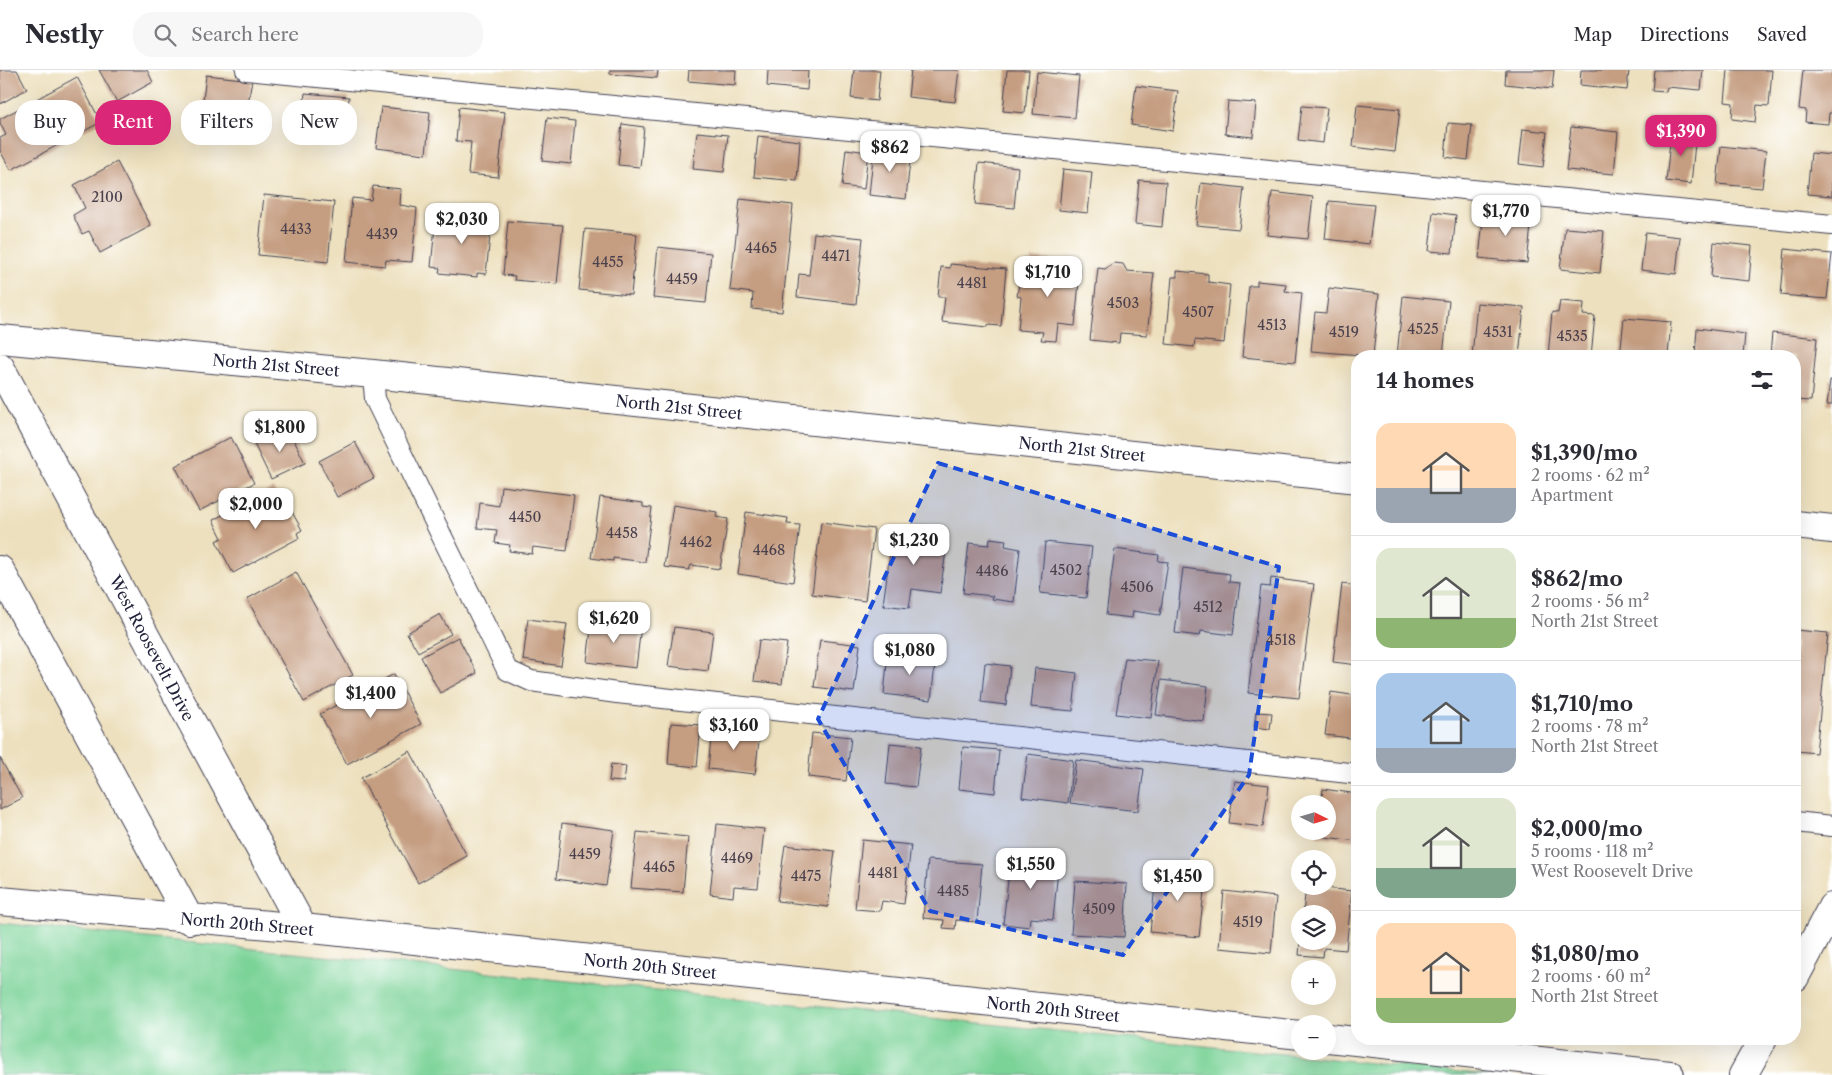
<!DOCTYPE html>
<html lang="en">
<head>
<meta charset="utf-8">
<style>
	body { margin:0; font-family:"Libre Caslon Text",serif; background:#f7f7f7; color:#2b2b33; height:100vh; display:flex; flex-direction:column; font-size:19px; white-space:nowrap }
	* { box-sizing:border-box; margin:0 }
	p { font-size:16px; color:#7c7c81 }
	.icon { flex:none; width:28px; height:28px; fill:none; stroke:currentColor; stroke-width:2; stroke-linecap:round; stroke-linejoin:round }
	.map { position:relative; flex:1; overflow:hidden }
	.drawer { position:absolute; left:1351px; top:280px; width:450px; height:695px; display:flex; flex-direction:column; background:#fff; border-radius:20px; box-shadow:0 5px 20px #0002 }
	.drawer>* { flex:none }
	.top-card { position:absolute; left:15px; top:30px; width:475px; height:45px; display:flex; gap:10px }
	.needle { width:32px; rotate:95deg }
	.buttons { position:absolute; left:1291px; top:725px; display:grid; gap:10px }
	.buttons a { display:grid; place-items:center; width:45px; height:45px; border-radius:50%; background:#fff; box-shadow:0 5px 20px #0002; font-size:25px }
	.price { position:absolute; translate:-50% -42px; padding:0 11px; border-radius:10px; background:#fff; color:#222; font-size:16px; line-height:32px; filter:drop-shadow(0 1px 2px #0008) }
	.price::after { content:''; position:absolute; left:50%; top:30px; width:15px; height:11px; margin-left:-8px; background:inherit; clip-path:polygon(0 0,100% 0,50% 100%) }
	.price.active { background:#db2777; color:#fff }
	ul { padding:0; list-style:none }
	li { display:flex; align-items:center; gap:15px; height:125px; padding:0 25px }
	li+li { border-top:1px solid #e1e1e2 }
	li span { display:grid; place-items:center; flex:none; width:140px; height:100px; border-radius:15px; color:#555 }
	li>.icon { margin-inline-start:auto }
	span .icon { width:60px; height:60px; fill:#fffc; stroke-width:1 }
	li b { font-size:21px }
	h2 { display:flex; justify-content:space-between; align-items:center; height:60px; padding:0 25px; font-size:21px }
	.chip { padding:0 18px; border-radius:20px; background:#fff; box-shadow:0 5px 20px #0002; font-size:18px; line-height:45px }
	.chip.active { background:#db2777; color:#fff }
	header { display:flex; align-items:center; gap:30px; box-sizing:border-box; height:70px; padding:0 25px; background:#fff; border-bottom:1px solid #e1e1e2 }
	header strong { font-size:24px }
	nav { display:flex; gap:28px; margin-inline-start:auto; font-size:18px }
	.search { width:350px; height:45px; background:#f7f7f7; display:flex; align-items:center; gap:12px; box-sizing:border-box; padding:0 18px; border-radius:20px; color:#7c7c81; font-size:19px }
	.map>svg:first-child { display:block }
	.green { fill:#7cd398; stroke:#4f7a6a }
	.building { fill:#c59d81 }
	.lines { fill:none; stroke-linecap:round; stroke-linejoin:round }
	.service-casing { stroke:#403e4f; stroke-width:22 }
	.minor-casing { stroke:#403e4f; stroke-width:30 }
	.service { stroke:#fff; stroke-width:20 }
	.minor { stroke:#fff; stroke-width:28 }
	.marked { fill:#1d4ed8; fill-opacity:0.2; stroke:#1d4ed8; stroke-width:4; stroke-dasharray:10 6; stroke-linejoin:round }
	.labels { text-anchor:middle; stroke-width:4.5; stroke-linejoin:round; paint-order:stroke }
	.number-label { font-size:14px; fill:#4b414c }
	.street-label { font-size:16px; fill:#22223b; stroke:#fff }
</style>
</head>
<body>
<header>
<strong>Nestly</strong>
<div class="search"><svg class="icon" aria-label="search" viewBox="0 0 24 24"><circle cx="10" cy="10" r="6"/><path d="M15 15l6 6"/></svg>Search here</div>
<nav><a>Map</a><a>Directions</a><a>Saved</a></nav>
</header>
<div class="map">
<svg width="1832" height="1005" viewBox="0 0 1832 1005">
	<rect width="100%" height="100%" fill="#fff"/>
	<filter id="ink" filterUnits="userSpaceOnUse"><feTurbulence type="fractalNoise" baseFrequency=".02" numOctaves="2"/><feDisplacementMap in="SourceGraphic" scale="10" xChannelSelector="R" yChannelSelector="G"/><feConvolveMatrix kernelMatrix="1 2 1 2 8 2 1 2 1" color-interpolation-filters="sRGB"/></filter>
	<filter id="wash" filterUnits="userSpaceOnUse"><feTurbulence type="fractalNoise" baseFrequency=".0096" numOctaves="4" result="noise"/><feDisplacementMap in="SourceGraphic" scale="20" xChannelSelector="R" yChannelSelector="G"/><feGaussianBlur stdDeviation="1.12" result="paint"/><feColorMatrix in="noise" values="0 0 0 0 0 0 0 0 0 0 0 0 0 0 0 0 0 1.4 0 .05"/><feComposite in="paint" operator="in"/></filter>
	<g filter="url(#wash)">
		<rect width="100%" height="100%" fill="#ede0be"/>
		<!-- green -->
		<path class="green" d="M0,853l1489,152h-1489z"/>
		<g id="blocks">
			<!-- building -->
			<g class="building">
				<path d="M0,0h17l10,19 -27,15z"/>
				<path d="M99,0h48l6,12 -36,20z"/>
				<path d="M610,0h48l-1,8 -47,-4z"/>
				<path d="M689,0h47l-1,15 -47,-4z"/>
				<path d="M768,0h40l-1,20 -40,-4z"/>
				<path d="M854,0h26l-3,31 -26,-3z"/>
				<path d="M911,0h48l-4,32 -47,-5z"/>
				<path d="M1007,0h22l-4,43 -22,-2z"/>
				<path d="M1506,0h48l-2,19 -47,-5z"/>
				<path d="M1581,0h48l-2,20 -47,-5z"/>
				<path d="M1654,0h49l-2,20 -34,-3 -1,5 -14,-1z"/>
				<path d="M1728,0h44l-3,36 -12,-1 -2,17 -23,-3 1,-16 -8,-1z"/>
				<path d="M1803,0h29v43h-3l-1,11 -23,-2 1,-12 -7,-1z"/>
				<path d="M1037,2l42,4 -4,42 -42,-4z"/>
				<path d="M206,5l46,5 -7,42 -44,-5z"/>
				<path d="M77,7l24,45 -90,48 -11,-19v-13l6,-3 -6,-12v-4z"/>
				<path d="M1136,16l42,5 -5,40 -42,-6z"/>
				<path d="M305,23l44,4 -5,47 -44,-5z"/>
				<path d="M1228,31l28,2 -3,34 -28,-3z"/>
				<path d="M1357,35l43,4 -5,43 -42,-5z"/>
				<path d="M1302,36l25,2 -4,35 -25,-3z"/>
				<path d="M381,37l49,5 -4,42 -50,-6z"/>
				<path d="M459,37l46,5 -7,65 -30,-3 3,-32 -15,-1z"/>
				<path d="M547,48l28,3 -4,43 -29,-3z"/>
				<path d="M1448,53l24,2 -4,35 -23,-3z"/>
				<path d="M622,54l22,3 -4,40 -22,-2z"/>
				<path d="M1571,57l47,5 -4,42 -48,-4z"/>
				<path d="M1523,59l24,3 -4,35 -24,-3z"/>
				<path d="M1671,61l25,2 -5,51 -25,-3z"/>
				<path d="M697,62l31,3 -4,37 -31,-3z"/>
				<path d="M758,66l42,5 -3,40 -43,-4z"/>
				<path d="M1721,76l45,5 -4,37 -45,-4z"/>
				<path d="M874,78l37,3 -5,48 -37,-4z"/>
				<path d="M846,79l22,3 -4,37 -22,-3z"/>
				<path d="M1811,83l21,2v41l-25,-2z"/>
				<path d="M117,92l34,64 -51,27 -11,-22 -7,3 -9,-19 12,-7 -11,-23z"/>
				<path d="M979,93l39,4 -4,41 -39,-4z"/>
				<path d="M1063,99l29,3 -4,41 -29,-3z"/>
				<path d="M1139,110l27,2 -4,45 -27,-3z"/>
				<path d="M1201,113l43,5 -5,41 -43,-4z"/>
				<path d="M373,116l28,3 -1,16 17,3 -5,54 -26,-2 -1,6 -39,-4 6,-64 19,2z"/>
				<path d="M1272,122l41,5 -5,42 -41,-4z"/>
				<path d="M264,125l70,7 -6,60 -70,-7z"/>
				<path d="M740,129l53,6 -11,107 -30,-3 1,-16 -23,-3z"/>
				<path d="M1329,131l45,4 -5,39 -44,-5z"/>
				<path d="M1484,141l48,5 -5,47 -48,-5z"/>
				<path d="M1433,142l23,3 -4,38 -23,-2z"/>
				<path d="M469,145l23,2 -6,57 -9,-1v4l-38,-4 1,-5 -9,-1 5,-51 32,3z"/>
				<path d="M508,151l55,4 -6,59 -43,-4 1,-4 -12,-1z"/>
				<path d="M1565,158l39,3 -4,42 -40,-4z"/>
				<path d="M585,159l52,5 -6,61 -52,-5z"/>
				<path d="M814,163l49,5 -7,66 -59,-7 2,-23 10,1z"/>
				<path d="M1645,163l35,4 -4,37 -35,-4z"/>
				<path d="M1714,172l38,4 -3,35 -38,-4z"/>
				<path d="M658,177l53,6 -5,50 -53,-5z"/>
				<path d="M1785,179l47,5 -5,45 -46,-4z"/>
				<path d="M1032,188l21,2 -2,7 29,3 -5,56 -17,-2 -2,17 -15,-1 2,-8 -25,-2 3,-33 -4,-1 2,-13 5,1 3,-22h5z"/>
				<path d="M1113,193l10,1 4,7 27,2 -7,62 -27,-2 -1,10 -29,-3 8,-72 7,1z"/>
				<path d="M950,194l56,5 -5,57 -13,-1v2l-46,-5 3,-25h-7l3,-30 9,1z"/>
				<path d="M1177,201l31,3v8l22,3 -6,58 -29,-3 -1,7 -28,-3 6,-67h5z"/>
				<path d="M1257,211l29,3 -1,7 17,2 -7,69 -53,-5 7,-71h8z"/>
				<path d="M1329,218l50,6 -6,62 -62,-5 4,-39 11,1z"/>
				<path d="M1403,226l46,5 -6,55h-46z"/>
				<path d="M1560,231l24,2 -1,12 12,1 -4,40h-43l4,-44 6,1z"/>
				<path d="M1477,233l47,4 -5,49h-47z"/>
				<path d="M1624,248l47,4 -3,34h-48z"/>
				<path d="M1697,258l48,6 -2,22h-48z"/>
				<path d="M1772,263l45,5 -6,63 -16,-1v-44h-25z"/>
				<path d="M1830,310h2v25h-5z"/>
				<path d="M288,358l17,35 -34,16 -17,-35z"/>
				<path d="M231,367l23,46 -55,28 -24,-45z"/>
				<path d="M355,372l19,36 -37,19 -18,-36z"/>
				<path d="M501,416l73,9 -7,56 -34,-4 -1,7 -23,-3 1,-6 -15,-2 2,-13 -20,-2 3,-25 19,3z"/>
				<path d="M273,418l14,26 5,-2 10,18 -5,3 2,5 -66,35 -17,-32 6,-3 -9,-18z"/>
				<path d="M600,427l43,6v4l9,1 -7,54 -32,-4v3l-22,-3z"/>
				<path d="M673,435l44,7 -1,5 12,2 -8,50 -29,-4 -2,5 -25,-3z"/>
				<path d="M746,442l42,6 -1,6 13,1 -7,57 -55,-8z"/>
				<path d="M821,452l53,7 -9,72 -53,-7z"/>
				<path d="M893,460l55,7 -8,56 -28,-4 -3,19 -26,-3z"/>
				<path d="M990,468l16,2 -1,6 15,3 -6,53 -22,-3 1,-3 -30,-3 6,-50 20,2z"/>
				<path d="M1045,472l47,5 -6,51 -46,-5z"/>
				<path d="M1115,479l44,6 -1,6 10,1 -8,53 -27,-4 -1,7 -26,-3z"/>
				<path d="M1183,498l47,6 -1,8 11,1 -7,52 -32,-4 -1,5 -25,-3z"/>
				<path d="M296,502l57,103 -49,27 -57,-103z"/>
				<path d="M1271,508l43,6 -15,114 -51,-5 13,-107 9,1z"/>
				<path d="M1342,514l16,2v79l-25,-3z"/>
				<path d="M440,544l11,20 -33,18 -11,-19z"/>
				<path d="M528,549l39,5 -6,42 -38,-6z"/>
				<path d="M592,550l49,6 -5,42 -49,-6z"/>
				<path d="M674,557l39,5 -5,39 -40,-5z"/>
				<path d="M1795,560l33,3 -12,120 -19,-2v-4h-2z"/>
				<path d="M458,567l19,36 -37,20 -19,-36z"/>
				<path d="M759,570l28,3 -5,41 -28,-3z"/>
				<path d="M820,570l40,5 -6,47 -40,-5z"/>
				<path d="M888,582l48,5 -5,43 -47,-6z"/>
				<path d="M1125,588l33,3 -7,57 -35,-4z"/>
				<path d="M985,593l25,3 -4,39 -25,-3z"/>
				<path d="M1035,598l42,5 -4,38 -42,-4z"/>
				<path d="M394,604l27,50 -74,40 -27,-50z"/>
				<path d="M1161,610l47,6 -4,35 -48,-6z"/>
				<path d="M1331,622l27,4v43l-33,-4z"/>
				<path d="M1256,642l16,1 -2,16 -16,-2z"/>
				<path d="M671,653l30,2 -4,42 -29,-3z"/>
				<path d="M712,658l48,5 -5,41 -47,-5z"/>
				<path d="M812,663l39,4 -5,44 -38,-4z"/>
				<path d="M890,673l31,3 -5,41 -30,-3z"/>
				<path d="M963,677l36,3 -4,43 -36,-4z"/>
				<path d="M410,681l57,105 -49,27 -57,-105z"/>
				<path d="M1028,684l45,6 -5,43 -46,-6z"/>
				<path d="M0,688l22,40 -22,12z"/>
				<path d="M1076,690l68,9 -6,42 -68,-8z"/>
				<path d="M611,694l15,2 -2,16 -15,-1z"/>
				<path d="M1235,711l34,4 -6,42 -34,-4z"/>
				<path d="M1323,719l35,5 -1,47 -40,-5 1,-5h10v-27h-7z"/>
				<path d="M562,753l52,7 -8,56 -50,-7z"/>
				<path d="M717,754l47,5 -6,59 -24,-2 -1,11 -23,-3z"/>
				<path d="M637,762l51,5 -5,55 -52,-4z"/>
				<path d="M862,770l49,5 -7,59 -22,-3 -2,10 -25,-2z"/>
				<path d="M785,775l50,6 -7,56 -51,-6z"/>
				<path d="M1011,784l48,5 -6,61 -23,-2 -1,9 -26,-3z"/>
				<path d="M928,790l54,4 -5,58 -21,-2 -1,9 -12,-1 1,-8 -21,-2z"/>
				<path d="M1157,798l49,5 -7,64 -49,-5z"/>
				<path d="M1075,811l52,3 -3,53 -53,-3z"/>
				<path d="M1306,816l46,5 -6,59 -22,-2 -1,9 -24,-2 1,-14h28v-27h-25z"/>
				<path d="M1224,821l52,6 -5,56 -52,-5z"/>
			</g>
		</g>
	</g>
	<g filter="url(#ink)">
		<use href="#blocks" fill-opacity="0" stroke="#403e4f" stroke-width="1"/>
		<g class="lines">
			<defs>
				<g id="service">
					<path d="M246,0l1586,155"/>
					<path d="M373,304l2,25 132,271 24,11 86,12 741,81"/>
					<path d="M1795,752l37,4"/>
				</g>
				<g id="minor">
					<path d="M0,269l373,35 985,105"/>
					<path d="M0,297l303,561"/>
					<path d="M1795,455l37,4"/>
					<path d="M0,500l190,350"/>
					<path d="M0,831l303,27 997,107"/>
					<path d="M1795,907l37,-70"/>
					<path d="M1328,968l342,37"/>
					<path d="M1743,1005l20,-36"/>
				</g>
			</defs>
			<!-- service casing -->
			<use href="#service" class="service-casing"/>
			<!-- minor casing -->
			<use href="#minor" class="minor-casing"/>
			<!-- service -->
			<use href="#service" class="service"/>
			<!-- minor -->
			<use href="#minor" class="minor"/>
		</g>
	</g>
	<!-- marked area -->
	<path class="marked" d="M938,393l341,104 -30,208 -126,180 -193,-44 -112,-192z"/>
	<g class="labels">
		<!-- number labels -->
		<g class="number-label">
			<text x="107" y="132">2100</text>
			<text x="296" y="164">4433</text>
			<text x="382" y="169">4439</text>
			<text x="761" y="183">4465</text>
			<text x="836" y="191">4471</text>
			<text x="608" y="197">4455</text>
			<text x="682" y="214">4459</text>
			<text x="972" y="218">4481</text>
			<text x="1123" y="238">4503</text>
			<text x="1198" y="247">4507</text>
			<text x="1272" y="260">4513</text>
			<text x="1423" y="264">4525</text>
			<text x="1344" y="267">4519</text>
			<text x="1498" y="267">4531</text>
			<text x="1572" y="271">4535</text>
			<text x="525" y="452">4450</text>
			<text x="622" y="468">4458</text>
			<text x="696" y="477">4462</text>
			<text x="769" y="485">4468</text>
			<text x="1066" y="505">4502</text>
			<text x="992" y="506">4486</text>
			<text x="1137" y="522">4506</text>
			<text x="1208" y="542">4512</text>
			<text x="1281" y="575">4518</text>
			<text x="585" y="789">4459</text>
			<text x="737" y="793">4469</text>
			<text x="659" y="802">4465</text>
			<text x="883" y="808">4481</text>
			<text x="806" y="811">4475</text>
			<text x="953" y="826">4485</text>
			<text x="1099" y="844">4509</text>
			<text x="1248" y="857">4519</text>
		</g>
		<!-- street labels -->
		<g class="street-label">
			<text transform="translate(276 295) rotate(5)" y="6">North 21st Street</text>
			<text transform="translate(679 337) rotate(6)" y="6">North 21st Street</text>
			<text transform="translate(1082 379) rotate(6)" y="6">North 21st Street</text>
			<text transform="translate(152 578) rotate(62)" y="6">West Roosevelt Drive</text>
			<text transform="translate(247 854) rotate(5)" y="6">North 20th Street</text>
			<text transform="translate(650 896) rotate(6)" y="6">North 20th Street</text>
			<text transform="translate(1053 939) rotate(6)" y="6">North 20th Street</text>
		</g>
	</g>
</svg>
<div class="buttons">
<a><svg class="needle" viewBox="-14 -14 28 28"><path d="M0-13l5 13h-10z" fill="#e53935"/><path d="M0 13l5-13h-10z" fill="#7c7c81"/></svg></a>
<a><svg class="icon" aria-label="locate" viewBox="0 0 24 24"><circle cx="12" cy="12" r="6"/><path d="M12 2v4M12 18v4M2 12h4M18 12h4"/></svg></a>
<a><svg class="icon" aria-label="layers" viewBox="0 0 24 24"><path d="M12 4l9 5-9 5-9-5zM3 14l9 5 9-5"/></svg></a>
<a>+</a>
<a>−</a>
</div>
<b class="price active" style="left:1681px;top:87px">$1,390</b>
<b class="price" style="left:890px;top:103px">$862</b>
<b class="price" style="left:1506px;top:167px">$1,770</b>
<b class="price" style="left:462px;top:175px">$2,030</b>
<b class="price" style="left:1048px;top:228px">$1,710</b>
<b class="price" style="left:280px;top:383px">$1,800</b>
<b class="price" style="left:256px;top:460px">$2,000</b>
<b class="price" style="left:914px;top:496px">$1,230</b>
<b class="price" style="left:614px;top:574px">$1,620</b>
<b class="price" style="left:910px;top:606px">$1,080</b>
<b class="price" style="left:371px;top:649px">$1,400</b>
<b class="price" style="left:734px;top:681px">$3,160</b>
<b class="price" style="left:1031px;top:820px">$1,550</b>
<b class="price" style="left:1178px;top:832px">$1,450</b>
<div class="top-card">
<a class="chip">Buy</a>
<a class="chip active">Rent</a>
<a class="chip">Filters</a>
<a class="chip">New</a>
</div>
<section class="drawer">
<h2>14 homes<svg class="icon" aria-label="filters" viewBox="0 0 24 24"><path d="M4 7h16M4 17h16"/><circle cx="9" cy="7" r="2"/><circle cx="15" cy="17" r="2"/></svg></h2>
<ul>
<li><span style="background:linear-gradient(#ffd9b3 65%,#9aa5b1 0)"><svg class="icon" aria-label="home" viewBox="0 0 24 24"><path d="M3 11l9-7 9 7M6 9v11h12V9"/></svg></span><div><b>$1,390/mo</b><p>2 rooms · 62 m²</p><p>Apartment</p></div></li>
<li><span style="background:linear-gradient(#dfe7d0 70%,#8fb573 0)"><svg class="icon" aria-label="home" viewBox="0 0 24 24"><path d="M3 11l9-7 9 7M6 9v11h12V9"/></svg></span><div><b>$862/mo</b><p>2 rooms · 56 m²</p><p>North 21st Street</p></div></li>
<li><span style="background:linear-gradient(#a9c7e8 75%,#9aa5b1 0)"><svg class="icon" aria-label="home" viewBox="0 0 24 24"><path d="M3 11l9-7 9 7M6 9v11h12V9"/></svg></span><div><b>$1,710/mo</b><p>2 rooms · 78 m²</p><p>North 21st Street</p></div></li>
<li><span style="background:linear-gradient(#dfe7d0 70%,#7fa58c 0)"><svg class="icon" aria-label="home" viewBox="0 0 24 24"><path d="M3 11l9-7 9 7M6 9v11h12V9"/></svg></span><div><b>$2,000/mo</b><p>5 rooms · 118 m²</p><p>West Roosevelt Drive</p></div></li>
<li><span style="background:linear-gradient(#ffd9b3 75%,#8fb573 0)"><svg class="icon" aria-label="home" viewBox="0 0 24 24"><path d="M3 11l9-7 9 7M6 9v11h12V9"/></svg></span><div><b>$1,080/mo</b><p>2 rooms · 60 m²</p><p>North 21st Street</p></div></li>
</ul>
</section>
</div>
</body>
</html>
